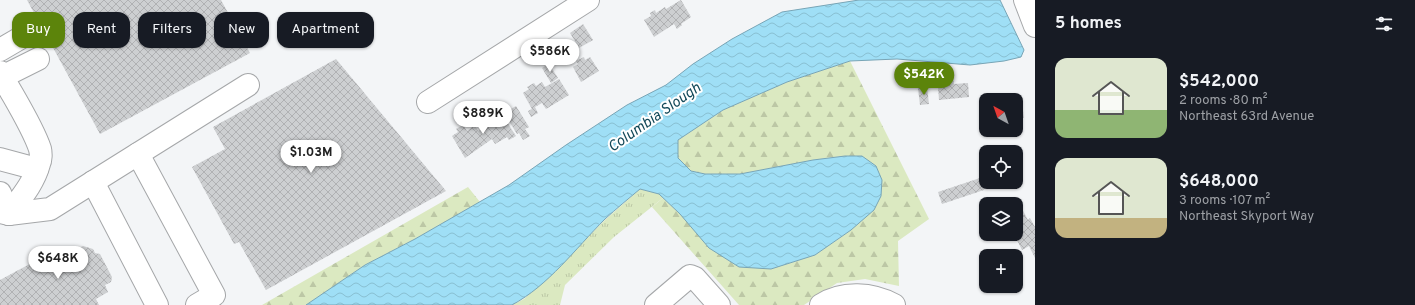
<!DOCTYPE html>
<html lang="en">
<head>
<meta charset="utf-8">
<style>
	body { margin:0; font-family:Overpass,sans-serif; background:#242831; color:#f1f3f6; height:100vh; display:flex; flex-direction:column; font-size:15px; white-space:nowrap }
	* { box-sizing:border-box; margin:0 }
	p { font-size:13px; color:#9ea1a6 }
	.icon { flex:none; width:22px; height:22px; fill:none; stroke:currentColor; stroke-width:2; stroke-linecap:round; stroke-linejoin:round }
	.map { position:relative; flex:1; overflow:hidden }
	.panel { display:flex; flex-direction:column; background:#171b24; width:380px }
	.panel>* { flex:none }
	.top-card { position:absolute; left:12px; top:12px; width:380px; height:36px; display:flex; gap:8px }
	.needle { width:26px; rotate:320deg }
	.controls { position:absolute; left:979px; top:93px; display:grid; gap:8px }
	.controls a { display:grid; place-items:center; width:44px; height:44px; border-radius:8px; background:#171b24; box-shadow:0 1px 3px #0004; font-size:20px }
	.price { position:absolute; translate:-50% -34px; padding:0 9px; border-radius:14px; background:#fff; color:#222; font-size:13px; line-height:26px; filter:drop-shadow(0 1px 2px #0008) }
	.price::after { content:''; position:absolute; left:50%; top:24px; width:12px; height:9px; margin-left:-6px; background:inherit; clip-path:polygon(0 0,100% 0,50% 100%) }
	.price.on { background:#5c840b; color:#fff }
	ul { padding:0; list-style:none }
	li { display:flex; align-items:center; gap:12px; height:100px; padding:0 20px }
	li span { display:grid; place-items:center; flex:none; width:112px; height:80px; border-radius:12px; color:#555 }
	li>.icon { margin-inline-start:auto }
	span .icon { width:48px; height:48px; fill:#fffc; stroke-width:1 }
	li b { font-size:17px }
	h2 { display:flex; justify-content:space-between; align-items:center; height:48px; padding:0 20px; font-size:17px }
	.tag { padding:0 14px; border-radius:12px; background:#171b24; box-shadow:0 1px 3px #0004; font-size:14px; line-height:36px }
	.tag.on { background:#5c840b; color:#fff }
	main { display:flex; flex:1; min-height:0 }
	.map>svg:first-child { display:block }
	.grass { fill:url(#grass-tufts) }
	.forest { fill:url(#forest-firs) }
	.water { fill:url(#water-waves); stroke:#78a5b6 }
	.building { fill:url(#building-cross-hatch) }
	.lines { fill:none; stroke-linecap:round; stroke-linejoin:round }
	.minor-casing { stroke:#a5a7a9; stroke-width:24 }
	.minor { stroke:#fff; stroke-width:22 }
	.labels { text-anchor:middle; stroke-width:4; stroke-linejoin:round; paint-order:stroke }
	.water-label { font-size:15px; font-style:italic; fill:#124959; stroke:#fff }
</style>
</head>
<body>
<main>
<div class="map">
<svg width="1035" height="305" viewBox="0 0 1035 305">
	<defs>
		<pattern id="grass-tufts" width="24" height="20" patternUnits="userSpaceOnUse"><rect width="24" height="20" fill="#dbe9c1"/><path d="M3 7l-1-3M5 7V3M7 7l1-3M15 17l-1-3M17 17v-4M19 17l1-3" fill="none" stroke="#bcc7a5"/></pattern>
		<pattern id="forest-firs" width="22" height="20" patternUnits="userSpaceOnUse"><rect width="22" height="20" fill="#dbe9c1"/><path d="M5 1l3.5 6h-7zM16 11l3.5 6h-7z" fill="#bcc7a5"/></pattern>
		<pattern id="water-waves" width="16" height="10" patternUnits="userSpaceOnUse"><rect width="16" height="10" fill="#9fdff6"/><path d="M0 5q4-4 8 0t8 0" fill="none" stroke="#88bfd2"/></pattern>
		<pattern id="building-cross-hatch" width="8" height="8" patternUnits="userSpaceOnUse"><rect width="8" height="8" fill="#cdcfd1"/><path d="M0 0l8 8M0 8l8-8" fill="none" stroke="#b0b1b3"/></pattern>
	</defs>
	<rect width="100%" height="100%" fill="#f3f5f7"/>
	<!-- grass -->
	<path class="grass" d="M640,189l19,5 4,4 -49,39 -49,48 -5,20h-48l12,-6 82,-80z"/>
	<!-- forest -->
	<g class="forest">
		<path d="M850,61l79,158 -31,22 1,45 -34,-7 -28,4 -33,22h-65l-87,-98 11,-9 17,16 91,55 44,-14 36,-25 -7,-74 -31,4 -73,14h-35l-14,-3 -13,-13v-18l45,-30 64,-28z"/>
		<path d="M468,187l12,15 -65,37 -50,26 -59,40h-44z"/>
	</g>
	<!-- water -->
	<path class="water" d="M859,0h141l24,50 -3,7 -17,4 -34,4 -73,-6 -47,2 -63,21 -64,28 -45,30v18l13,13 14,3h35l73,-14 32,-4h17l14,10 6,14 -1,16 -7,14 -23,20 -36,25 -44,14 -32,-2 -30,-19 -29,-34 -21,-20 -19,-5c-12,10 -24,20 -35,30 -30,30 -56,66 -93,86h-206l59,-40 50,-26 94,-54 57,-40 61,-40 39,-20 27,-21 39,-25 50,-27z"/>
	<!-- building -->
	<g class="building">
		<path d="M27,0h194l29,53 -150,81z"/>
		<path d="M681,0l10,17 -10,7 1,1 -5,4 -3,-5 -20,13 -10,-17 7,-4 -1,-3 5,-3 1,3 9,-6 1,2z"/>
		<path d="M583,24l10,16 -14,8 -9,-15z"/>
		<path d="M584,57l1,3 5,-3 9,14 -18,11 -8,-15 5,-3 -2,-3z"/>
		<path d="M336,59l110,132 -180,99 -27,-48 -5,2 -42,-77 33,-18 -12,-22z"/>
		<path d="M549,64l9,14 -7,5 -9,-15z"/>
		<path d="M953,78l1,6 14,-1 1,14 -30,3 -1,-13 6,-1v-7z"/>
		<path d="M559,79l10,16 -23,14 -4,-6 -7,4 3,6 -7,4 -3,-6 4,-2 -9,-16 6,-4 -2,-2 7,-4 2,3 6,-4 3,5z"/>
		<path d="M927,87l2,17 -9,1 -2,-17z"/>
		<path d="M1016,103h3l1,8h3l1,7h-4l1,10 -5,1z"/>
		<path d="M516,106l13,21 -4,2 5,7 -7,4 -4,-7 -2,1 -13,-21z"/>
		<path d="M501,113l15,23 -7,4 -2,-3 -12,7 -3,-5 -27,19 -13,-22 6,-4 -2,-3 7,-4 4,6 8,-6 3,6 6,-4 -2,-3z"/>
		<path d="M980,178l4,12 -42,14 -4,-12z"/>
		<path d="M1020,205l8,15 2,-2 5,9v31l-6,-12 -7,4 -8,-16h2v-27z"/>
		<path d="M63,246l4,9 16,-9 10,3 2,4 5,1 12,23 -1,5 -6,3 3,7 -12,7 3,6h-99v-25z"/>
	</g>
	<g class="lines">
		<defs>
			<g id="minor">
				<path d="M1025,0l10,26"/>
				<path d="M0,50l29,-17"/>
				<path d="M0,72c12,23 32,53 40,77 1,4 1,11 -1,15 -5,19 -19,35 -30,50"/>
				<path d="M2,77l36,-18"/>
				<path d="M428,102l160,-102"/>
				<path d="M138,154l76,141 -17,10"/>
				<path d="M0,159l37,10"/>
				<path d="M93,182l64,123"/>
				<path d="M0,193l9,21"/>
				<path d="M0,212l9,2 41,-5 198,-124"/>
				<path d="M656,305l34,-29 5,2 24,27"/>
				<path d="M821,305c22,-14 51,-12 73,0"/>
			</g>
		</defs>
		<!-- minor casing -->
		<use href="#minor" class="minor-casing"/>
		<!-- minor -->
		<use href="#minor" class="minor"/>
	</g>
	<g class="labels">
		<!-- water labels -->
		<g class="water-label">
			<text transform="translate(654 117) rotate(-35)" y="5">Columbia Slough</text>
		</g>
	</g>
</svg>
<div class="controls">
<a><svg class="needle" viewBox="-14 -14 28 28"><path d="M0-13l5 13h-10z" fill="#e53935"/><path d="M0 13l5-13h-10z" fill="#9ea1a6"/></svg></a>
<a><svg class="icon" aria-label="locate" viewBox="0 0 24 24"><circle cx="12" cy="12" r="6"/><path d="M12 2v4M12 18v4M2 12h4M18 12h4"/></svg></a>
<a><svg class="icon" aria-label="layers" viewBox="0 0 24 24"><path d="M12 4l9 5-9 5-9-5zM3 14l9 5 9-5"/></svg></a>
<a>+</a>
</div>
<b class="price" style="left:550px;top:73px">$586K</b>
<b class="price on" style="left:924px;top:96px">$542K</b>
<b class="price" style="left:483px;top:135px">$889K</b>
<b class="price" style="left:311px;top:174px">$1.03M</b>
<b class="price" style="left:58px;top:280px">$648K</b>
<div class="top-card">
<a class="tag on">Buy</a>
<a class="tag">Rent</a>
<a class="tag">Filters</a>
<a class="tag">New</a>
<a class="tag">Apartment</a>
</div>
</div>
<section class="panel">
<h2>5 homes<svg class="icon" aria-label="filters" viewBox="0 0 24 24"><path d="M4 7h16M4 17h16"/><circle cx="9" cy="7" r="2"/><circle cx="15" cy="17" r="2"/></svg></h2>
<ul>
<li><span style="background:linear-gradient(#dfe7d0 65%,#8fb573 0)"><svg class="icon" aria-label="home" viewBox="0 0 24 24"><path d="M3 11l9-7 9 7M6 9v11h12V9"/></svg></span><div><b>$542,000</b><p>2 rooms · 80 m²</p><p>Northeast 63rd Avenue</p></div></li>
<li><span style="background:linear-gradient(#dfe7d0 75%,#c2b280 0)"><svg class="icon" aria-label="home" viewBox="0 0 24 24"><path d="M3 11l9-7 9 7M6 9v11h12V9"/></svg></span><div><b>$648,000</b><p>3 rooms · 107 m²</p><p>Northeast Skyport Way</p></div></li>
</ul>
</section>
</main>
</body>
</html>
